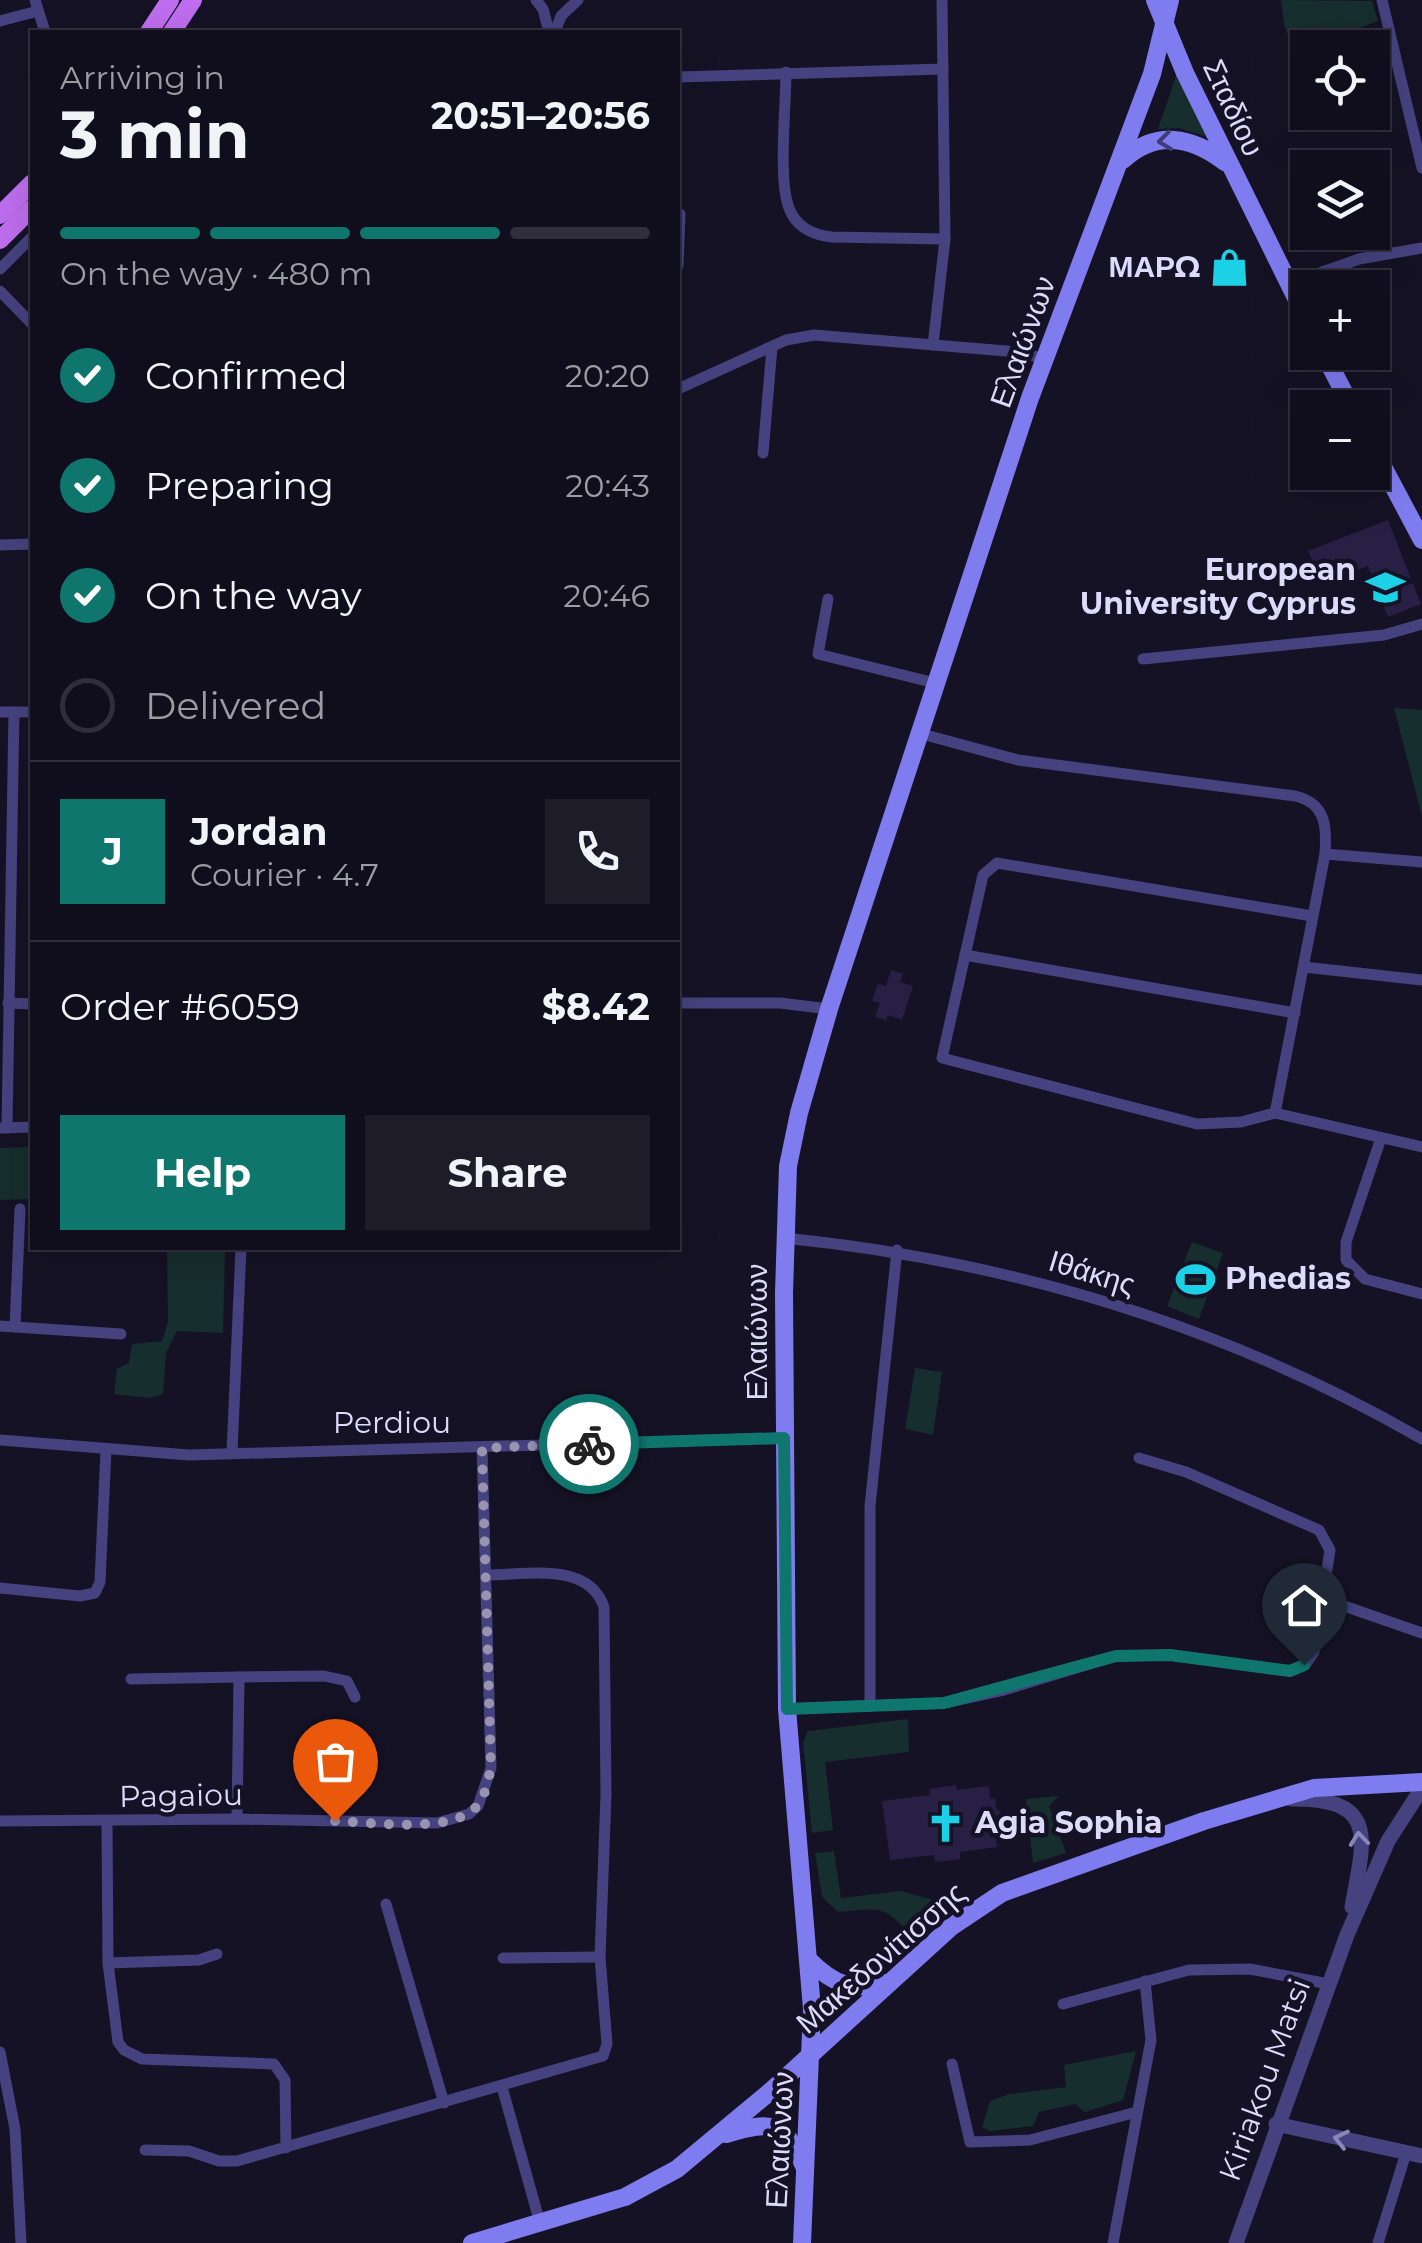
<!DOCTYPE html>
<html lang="en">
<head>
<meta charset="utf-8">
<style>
  :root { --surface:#100e1c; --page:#1e1c29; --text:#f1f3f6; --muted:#9c9ca3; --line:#302e3b; --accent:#0f766e }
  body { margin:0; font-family:Montserrat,sans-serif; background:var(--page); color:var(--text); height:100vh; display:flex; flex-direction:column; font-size:38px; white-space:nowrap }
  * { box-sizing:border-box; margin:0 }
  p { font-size:32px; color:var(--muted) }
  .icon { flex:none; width:55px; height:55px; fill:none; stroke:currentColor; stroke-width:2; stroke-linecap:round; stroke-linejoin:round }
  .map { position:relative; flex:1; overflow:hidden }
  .side { position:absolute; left:30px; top:30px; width:650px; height:1220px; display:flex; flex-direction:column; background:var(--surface); border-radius:0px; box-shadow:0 10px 40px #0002,0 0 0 2px var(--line) }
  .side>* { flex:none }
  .controls { position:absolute; left:1290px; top:30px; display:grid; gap:20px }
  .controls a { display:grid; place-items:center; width:100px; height:100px; border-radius:0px; background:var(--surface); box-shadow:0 10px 40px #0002,0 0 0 2px var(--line); font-size:50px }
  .pin { position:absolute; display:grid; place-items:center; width:85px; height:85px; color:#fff; margin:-102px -42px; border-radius:50% 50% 50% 0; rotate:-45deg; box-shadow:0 0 10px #0007 }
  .pin .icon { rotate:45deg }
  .courier { position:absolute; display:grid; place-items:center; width:100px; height:100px; margin:-50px; border:8px solid #0f766e; border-radius:50%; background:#fff; color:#222; box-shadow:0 2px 12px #0007 }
  .overview em { font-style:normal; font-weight:700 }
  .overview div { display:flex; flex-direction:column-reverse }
  .overview { display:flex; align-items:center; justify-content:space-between; height:170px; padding:0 30px }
  h1 { font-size:65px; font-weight:700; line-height:75px }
  .bar { display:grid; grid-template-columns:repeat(4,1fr); gap:15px 10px; align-content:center; height:120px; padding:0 30px }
  .bar i { height:12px; border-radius:8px; background:var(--line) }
  .bar .selected { background:var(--accent) }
  .bar p { grid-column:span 4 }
  .line { display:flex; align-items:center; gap:25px; padding:0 30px; border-top:2px solid var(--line) }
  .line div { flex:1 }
  .round { display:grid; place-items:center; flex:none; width:105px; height:105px; border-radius:0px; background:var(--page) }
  ol { padding:0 30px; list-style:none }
  li { display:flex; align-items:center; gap:30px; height:110px }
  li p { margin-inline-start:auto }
  li .icon { padding:10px; border-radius:50%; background:var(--accent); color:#fff; stroke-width:4 }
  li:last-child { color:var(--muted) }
  li i { width:55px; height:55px; border:5px solid var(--line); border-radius:50% }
  .action { display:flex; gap:20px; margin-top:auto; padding:20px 30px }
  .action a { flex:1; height:115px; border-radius:0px; background:var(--accent); color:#fff; font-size:40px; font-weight:700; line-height:115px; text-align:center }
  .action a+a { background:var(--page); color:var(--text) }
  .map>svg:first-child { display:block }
  .green { fill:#162e2d }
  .building { fill:#272044 }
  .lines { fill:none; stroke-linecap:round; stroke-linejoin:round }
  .minor { stroke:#45427f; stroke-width:11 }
  .tertiary { stroke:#45427f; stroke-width:15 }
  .secondary { stroke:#7f7cf0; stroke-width:18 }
  .primary { stroke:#be6eee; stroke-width:18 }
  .oneway { stroke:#3f3c76 }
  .oneway2 { stroke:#8a86b7 }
  .done { stroke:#9894b0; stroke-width:10; stroke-dasharray:0 18 }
  .route { stroke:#0f766e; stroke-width:12 }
  .labels { text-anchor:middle; stroke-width:9; stroke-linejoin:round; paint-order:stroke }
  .street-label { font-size:30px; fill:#dedafb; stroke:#151225 }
  .poi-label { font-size:30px; font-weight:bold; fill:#dedafb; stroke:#151225; text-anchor:end }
</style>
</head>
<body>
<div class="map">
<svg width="1422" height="2243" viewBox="0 0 1422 2243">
  <rect width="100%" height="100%" fill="#151225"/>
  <!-- green -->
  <g class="green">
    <polygon points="1281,0 1372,1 1378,21 1308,48 1296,56 1284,25"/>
    <polygon points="1177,73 1208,137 1179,128 1158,129"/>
    <polygon points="1394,708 1422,710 1422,816"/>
    <polygon points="32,1147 32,1199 0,1200 0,1148"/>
    <polygon points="1192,1242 1223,1253 1199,1319 1167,1306"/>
    <polygon points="167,1248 225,1248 223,1333 177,1331 166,1353 163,1394 151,1398 114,1394 117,1369 129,1363 132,1344 162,1341 168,1322"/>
    <polygon points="915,1368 942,1372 933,1435 905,1429"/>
    <polygon points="908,1719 909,1752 825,1762 833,1830 812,1833 803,1743 808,1731"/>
    <polygon points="1059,1796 1049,1806 1066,1853 1033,1863 1026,1799"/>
    <path d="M834,1851L841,1898L901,1891L940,1902L943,1912L910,1934C882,1903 878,1909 838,1912L822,1897L815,1853Z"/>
    <polygon points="1136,2051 1123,2100 1085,2112 1075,2104 1039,2112 1033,2126 990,2131 982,2127 990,2101 1009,2094 1066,2087 1064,2065"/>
  </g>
  <!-- building -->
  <g class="building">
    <polygon points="1388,520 1421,604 1388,617 1368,566 1321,584 1308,551"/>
    <polygon points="891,970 903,974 900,982 913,986 902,1020 888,1015 886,1020 875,1017 880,1003 872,1001 878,984 886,986"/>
    <polygon points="956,1785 957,1790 989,1786 990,1799 995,1798 996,1808 1005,1816 999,1828 1000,1836 996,1838 997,1847 960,1852 960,1859 947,1861 935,1862 934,1855 890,1860 882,1801 930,1795 929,1789"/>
  </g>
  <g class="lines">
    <!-- minor -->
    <g class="minor">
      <polyline points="35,0 45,32"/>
      <polyline points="536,0 543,9 549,32"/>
      <polyline points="1382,0 1422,168"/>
      <polyline points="0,21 38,11"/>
      <polyline points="555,32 561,16 578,0"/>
      <path d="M786,72C786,105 778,180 789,208C796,227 813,235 832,237L945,239"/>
      <polyline points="678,77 943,69"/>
      <polyline points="678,266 680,214"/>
      <polyline points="0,269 32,237"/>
      <polyline points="1288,284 1359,259 1422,248"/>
      <polyline points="0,291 32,324"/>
      <polyline points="933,345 945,239 942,0"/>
      <polyline points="678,389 786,340 814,335 1006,351 1044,358"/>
      <polyline points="763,453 772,347"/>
      <polyline points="0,545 32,544"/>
      <polyline points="828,599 818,654 939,684"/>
      <polyline points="1143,659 1384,635 1422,624"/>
      <polyline points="0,712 32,712"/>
      <path d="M922,734L1018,760L1295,796C1326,803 1327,827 1325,854L1275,1113"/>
      <polyline points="1325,854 1422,862"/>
      <polyline points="1312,916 997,863 983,875 942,1058 1197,1124 1241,1122 1275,1113 1422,1147"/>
      <polyline points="965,955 1295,1013"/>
      <polyline points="1304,967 1422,980"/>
      <polyline points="8,1003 32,1004"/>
      <polyline points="678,1003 780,1003 829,1009"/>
      <polyline points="2,1128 32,1127"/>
      <polyline points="7,1128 14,712"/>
      <polyline points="1381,1138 1346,1242 1346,1260 1365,1279 1422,1294"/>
      <path d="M784,1238C1011,1261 1224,1325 1422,1439"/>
      <polyline points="0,1326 121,1334"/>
      <polyline points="15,1327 20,1209"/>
      <polyline points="0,1440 189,1455 785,1438"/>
      <polyline points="232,1452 241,1248"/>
      <polyline points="0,1588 80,1596 95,1593 100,1582 106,1450"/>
      <polyline points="1324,1599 1422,1633"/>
      <polyline points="239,1677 324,1676 347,1681 355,1697"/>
      <polyline points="131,1679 239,1677 237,1819"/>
      <polyline points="870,1706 870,1506 897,1250"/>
      <polyline points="787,1709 944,1703 1004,1690 1116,1656 1171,1655 1290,1671 1305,1665 1314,1652 1330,1550 1319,1530 1186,1472 1139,1458"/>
      <polyline points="0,1821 237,1819 437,1823 469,1814 478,1806 491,1768 482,1448"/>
      <polyline points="107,1823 108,1963 118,2042 124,2050 142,2059 274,2064 285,2080 286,2148"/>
      <polyline points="386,1904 444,2103"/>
      <polyline points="503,1958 600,1957"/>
      <polyline points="108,1963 199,1960 217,1954"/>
      <polyline points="1063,2004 1189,1970 1250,1969 1329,1984"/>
      <polyline points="0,2052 15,2129 21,2243"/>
      <polyline points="952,2064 970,2142 1030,2140 1137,2112"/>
      <polyline points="502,2087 540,2223"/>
      <path d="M145,2150L189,2151L219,2161H237L603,2056L607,2044L600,1957L606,1795L604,1607C588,1561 527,1575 487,1575"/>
      <polyline points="1113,2243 1151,2040 1145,1981"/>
      <polyline points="1378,2243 1406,2153"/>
    </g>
    <!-- tertiary -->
    <g class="tertiary">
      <path d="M1291,1799C1380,1798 1364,1839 1352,1907"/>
      <polyline points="1276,2124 1422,2156"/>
      <polyline points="1236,2243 1347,1935 1388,1841 1422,1788"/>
    </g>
    <!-- secondary -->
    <g class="secondary">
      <polyline points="1155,0 1185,73 1308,322"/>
      <path d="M1123,160C1156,129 1192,137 1225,162"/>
      <polyline points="1323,352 1352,408"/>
      <polyline points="1372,446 1422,540"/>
      <path d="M810,1961C834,1985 852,1991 885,1983"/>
      <path d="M726,2134C774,2120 783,2121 805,2168"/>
      <polyline points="472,2243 625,2197 677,2169 772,2090 951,1927 1002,1893 1204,1821 1314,1788 1422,1782"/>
      <polyline points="802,2243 812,2009 787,1709 784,1293 788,1166 799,1113 829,1009 1030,398 1152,74 1170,0"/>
    </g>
    <!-- primary -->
    <g class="primary">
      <polyline points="149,32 170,0"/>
      <polyline points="172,32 193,0"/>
      <polyline points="0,215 32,183"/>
      <polyline points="0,240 32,208"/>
    </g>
  </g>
  <!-- one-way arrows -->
  <defs><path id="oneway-chevron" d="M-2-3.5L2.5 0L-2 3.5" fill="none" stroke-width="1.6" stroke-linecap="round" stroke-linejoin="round" transform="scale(2.5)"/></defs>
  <use class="oneway" href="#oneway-chevron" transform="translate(1165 141) rotate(173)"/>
  <g class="oneway2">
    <use href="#oneway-chevron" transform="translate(1359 1839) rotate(-96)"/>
    <use href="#oneway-chevron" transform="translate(1341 2139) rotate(-167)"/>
  </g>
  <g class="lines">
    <!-- done -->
    <path class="done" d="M335,1821C371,1822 454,1835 478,1805C486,1794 488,1780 491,1768L482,1448L589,1444"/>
    <!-- route -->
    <polyline class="route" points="589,1444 784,1438 787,1709 944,1703 1116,1656 1170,1655 1290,1671 1304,1665"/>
  </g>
  <!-- icons -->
  <defs>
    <symbol id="shop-bare" viewBox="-9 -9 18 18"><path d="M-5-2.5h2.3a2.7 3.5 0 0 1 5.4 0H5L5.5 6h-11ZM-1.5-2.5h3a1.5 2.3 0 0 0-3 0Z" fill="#1cd1e5" stroke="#151225" stroke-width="2.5" paint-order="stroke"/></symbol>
    <symbol id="university-bare" viewBox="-9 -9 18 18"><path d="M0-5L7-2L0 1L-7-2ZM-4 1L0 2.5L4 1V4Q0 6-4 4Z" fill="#1cd1e5" stroke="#151225" stroke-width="2.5" paint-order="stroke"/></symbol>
    <symbol id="stadium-bare" viewBox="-9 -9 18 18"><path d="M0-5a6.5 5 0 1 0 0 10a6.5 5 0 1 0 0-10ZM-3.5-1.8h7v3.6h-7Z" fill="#1cd1e5" stroke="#151225" stroke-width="2.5" paint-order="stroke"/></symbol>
    <symbol id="church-bare" viewBox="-9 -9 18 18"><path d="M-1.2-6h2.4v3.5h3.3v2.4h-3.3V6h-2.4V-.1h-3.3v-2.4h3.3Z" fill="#1cd1e5" stroke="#151225" stroke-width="2.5" paint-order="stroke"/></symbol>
  </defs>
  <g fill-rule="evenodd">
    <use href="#shop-bare" x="1202" y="240" width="55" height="55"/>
    <use href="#university-bare" x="1358" y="560" width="55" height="55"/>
    <use href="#stadium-bare" x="1168" y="1252" width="55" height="55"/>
    <use href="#church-bare" x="918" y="1796" width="55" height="55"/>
  </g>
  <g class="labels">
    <!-- street labels -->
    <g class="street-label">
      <text transform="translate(1233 108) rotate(65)" y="10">Σταδίου</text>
      <text transform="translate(1023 342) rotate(-70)" y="10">Ελαιώνων</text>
      <text transform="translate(1092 1273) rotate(17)" y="10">Ιθάκης</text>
      <text transform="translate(757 1332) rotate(-90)" y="10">Ελαιώνων</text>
      <text x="392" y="1433">Perdiou</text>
      <text transform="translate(181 1796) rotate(-1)" y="10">Pagaiou</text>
      <text transform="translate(881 1958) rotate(-41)" y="10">Μακεδονίτισσης</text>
      <text transform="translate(1265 2080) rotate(-70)" y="10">Kiriakou Matsi</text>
      <text transform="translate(780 2140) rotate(-87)" y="10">Ελαιώνων</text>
    </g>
    <!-- poi labels -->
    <g class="poi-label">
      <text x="1200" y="277">ΜΑΡΩ</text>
      <text x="1356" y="580">European<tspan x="1356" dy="34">University Cyprus</tspan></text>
      <text x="1225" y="1289" text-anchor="start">Phedias</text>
      <text x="975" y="1833" text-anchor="start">Agia Sophia</text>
    </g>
  </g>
</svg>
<div class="controls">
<a><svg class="icon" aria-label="locate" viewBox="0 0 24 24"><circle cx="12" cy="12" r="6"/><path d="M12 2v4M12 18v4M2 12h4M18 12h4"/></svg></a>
<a><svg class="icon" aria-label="layers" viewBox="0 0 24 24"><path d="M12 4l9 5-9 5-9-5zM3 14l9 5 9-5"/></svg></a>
<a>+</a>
<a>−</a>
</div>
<div class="pin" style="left:335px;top:1821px;background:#ea580c"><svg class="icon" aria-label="bag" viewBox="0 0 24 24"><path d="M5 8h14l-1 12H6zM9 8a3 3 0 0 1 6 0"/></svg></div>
<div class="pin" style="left:1304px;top:1665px;background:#1f2937"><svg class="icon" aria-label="home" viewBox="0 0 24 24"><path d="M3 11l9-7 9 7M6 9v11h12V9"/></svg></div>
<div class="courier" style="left:589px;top:1444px"><svg class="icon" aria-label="bike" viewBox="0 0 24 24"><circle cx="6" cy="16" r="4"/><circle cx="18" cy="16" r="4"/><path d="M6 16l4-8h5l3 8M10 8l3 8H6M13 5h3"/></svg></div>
<section class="side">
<div class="overview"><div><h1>3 min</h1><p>Arriving in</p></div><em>20:51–20:56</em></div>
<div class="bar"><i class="selected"></i><i class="selected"></i><i class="selected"></i><i></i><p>On the way · 480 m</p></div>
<ol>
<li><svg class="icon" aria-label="check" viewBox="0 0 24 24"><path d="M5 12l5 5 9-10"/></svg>Confirmed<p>20:20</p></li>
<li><svg class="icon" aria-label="check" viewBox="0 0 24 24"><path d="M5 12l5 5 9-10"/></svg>Preparing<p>20:43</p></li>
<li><svg class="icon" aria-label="check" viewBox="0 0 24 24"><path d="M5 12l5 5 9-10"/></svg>On the way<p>20:46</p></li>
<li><i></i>Delivered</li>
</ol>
<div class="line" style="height:180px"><b class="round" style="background:var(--accent);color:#fff">J</b><div><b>Jordan</b><p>Courier · 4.7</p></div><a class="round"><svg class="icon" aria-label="phone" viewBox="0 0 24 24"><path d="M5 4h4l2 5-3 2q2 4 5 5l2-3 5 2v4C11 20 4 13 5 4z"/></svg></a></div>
<div class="line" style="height:130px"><div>Order #6059</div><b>$8.42</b></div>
<div class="action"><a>Help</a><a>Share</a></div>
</section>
</div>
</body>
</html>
